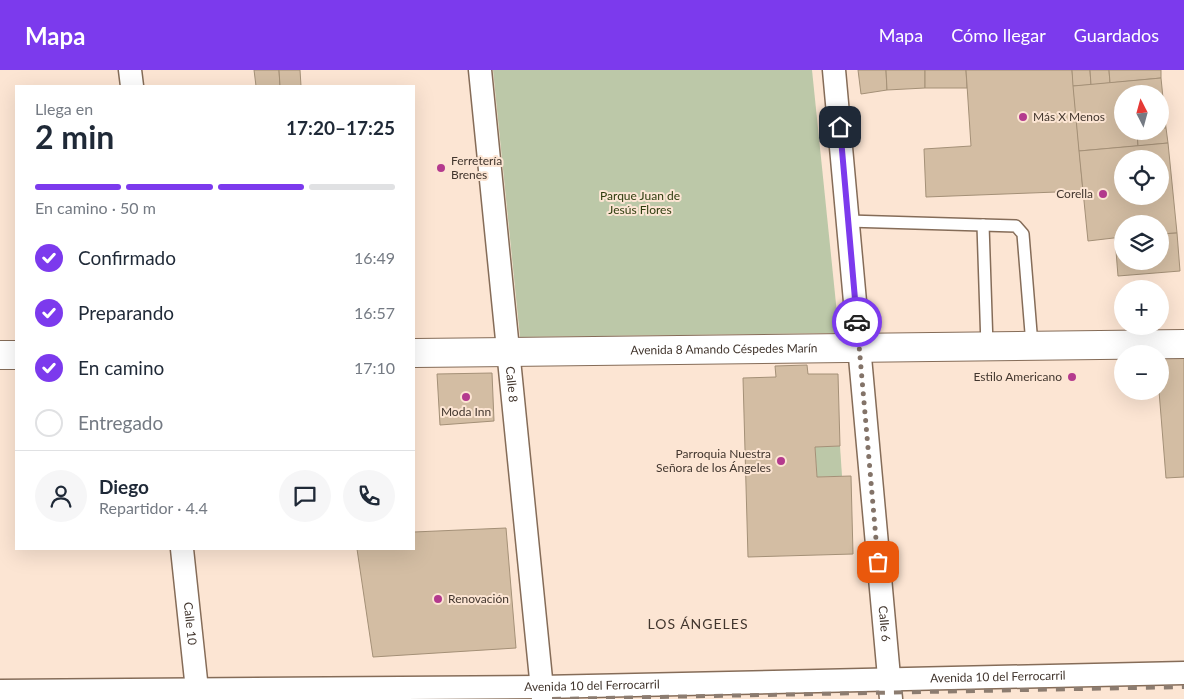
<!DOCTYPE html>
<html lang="es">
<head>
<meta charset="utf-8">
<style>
  :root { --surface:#fff; --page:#f6f6f7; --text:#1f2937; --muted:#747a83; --line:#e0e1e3; --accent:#7c3aed }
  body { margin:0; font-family:Lato,sans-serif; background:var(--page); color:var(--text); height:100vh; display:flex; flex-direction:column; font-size:19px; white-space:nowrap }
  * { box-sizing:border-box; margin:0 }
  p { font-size:16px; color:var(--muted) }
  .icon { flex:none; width:28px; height:28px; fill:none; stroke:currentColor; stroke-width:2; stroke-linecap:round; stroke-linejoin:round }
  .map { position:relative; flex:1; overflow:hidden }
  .sheet { position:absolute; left:15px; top:15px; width:400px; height:465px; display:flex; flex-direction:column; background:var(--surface); border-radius:0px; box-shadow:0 5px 20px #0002 }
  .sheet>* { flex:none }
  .needle { width:32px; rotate:354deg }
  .tools { position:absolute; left:1114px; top:15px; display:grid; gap:10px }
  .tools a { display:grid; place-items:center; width:55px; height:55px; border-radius:50%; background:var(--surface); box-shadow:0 5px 20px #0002; font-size:25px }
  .pin { position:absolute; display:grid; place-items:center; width:42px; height:42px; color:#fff; margin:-21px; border-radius:10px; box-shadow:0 2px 8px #0006 }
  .courier { position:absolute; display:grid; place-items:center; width:50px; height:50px; margin:-25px; border:4px solid #7c3aed; border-radius:50%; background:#fff; color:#222; box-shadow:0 1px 6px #0007 }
  .overview em { font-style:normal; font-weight:700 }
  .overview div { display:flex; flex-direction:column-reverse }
  .overview { display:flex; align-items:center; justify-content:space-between; height:85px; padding:0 20px }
  h1 { font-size:32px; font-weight:700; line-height:38px }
  .bar { display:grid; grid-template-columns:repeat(4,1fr); gap:8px 5px; align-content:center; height:60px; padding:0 20px }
  .bar i { height:6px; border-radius:4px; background:var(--line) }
  .bar .current { background:var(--accent) }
  .bar p { grid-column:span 4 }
  .line { display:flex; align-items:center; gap:12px; padding:0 20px; border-top:1px solid var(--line) }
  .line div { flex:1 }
  .round { display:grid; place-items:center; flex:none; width:52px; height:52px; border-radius:26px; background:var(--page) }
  ol { padding:0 20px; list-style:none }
  li { display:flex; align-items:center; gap:15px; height:55px }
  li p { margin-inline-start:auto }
  li .icon { padding:5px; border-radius:50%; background:var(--accent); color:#fff; stroke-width:4 }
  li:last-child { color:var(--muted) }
  li i { width:28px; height:28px; border:2px solid var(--line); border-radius:50% }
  header { display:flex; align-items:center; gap:30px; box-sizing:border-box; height:70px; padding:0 25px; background:var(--accent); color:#fff }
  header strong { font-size:24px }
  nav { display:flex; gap:28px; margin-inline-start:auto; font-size:18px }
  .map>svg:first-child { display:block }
  .green { fill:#bcc8a8 }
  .building { fill:#d3bda3; stroke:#a49077; fill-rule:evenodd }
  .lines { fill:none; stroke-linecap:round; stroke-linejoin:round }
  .lane-casing { stroke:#856c58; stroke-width:14 }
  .street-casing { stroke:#856c58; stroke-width:25 }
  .secondary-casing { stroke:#856c58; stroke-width:30 }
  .lane { stroke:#fff; stroke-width:11 }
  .street { stroke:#fff; stroke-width:22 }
  .secondary { stroke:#fff; stroke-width:28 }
  .rail { stroke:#8c7c70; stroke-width:4; stroke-dasharray:9 9; stroke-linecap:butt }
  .done { stroke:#837368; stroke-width:5; stroke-dasharray:0 9 }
  .route { stroke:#7c3aed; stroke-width:6 }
  .poi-dot { fill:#b43a8e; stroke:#fce5d3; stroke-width:2 }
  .labels { text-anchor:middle; stroke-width:4; stroke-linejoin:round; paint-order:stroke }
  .poi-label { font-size:12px; fill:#42362e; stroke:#fce5d3; text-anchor:start }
  .park-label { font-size:12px; fill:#2f3d0f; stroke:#fce5d3 }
  .street-label { font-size:12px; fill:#42362e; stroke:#fce5d3 }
  .neighbourhood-label { font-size:14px; letter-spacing:1px; fill:#42362e; stroke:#fce5d3 }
</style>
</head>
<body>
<header>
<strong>Mapa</strong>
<nav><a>Mapa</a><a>Cómo llegar</a><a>Guardados</a></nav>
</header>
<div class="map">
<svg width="1184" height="629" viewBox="0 0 1184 629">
  <rect width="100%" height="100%" fill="#fce5d3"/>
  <!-- green -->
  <g class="green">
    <polygon points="493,0 812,0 839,263 520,267"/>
    <polygon points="840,376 842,406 817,407 815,377"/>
  </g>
  <!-- building -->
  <g class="building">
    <polygon points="254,0 279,0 280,16 256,16"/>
    <polygon points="279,0 300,0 301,16 280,16"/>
    <polygon points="858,0 886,0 887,20 861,24"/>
    <polygon points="886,0 925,0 925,18 887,20"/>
    <polygon points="925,0 966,0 967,18 925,18"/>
    <polygon points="966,0 1072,0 1083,121 926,127 924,79 971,76"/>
    <polygon points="1072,0 1090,0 1091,15 1073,16"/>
    <polygon points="1090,0 1109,0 1110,13 1091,15"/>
    <polygon points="1109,0 1161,0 1161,8 1110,13"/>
    <polygon points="1161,8 1166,58 1160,58 1160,24 1122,24 1122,61 1137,61 1138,76 1079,81 1073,16"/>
    <polygon points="1160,58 1166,58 1168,73 1138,76 1137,61 1160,61"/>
    <path d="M1168,73L1177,163L1160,164V154H1122V167L1088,171L1079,81ZM1122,89H1160V126H1122Z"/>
    <polygon points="1177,163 1180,201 1118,206 1115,168 1122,167 1122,191 1160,191 1160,164"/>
    <polygon points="1184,284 1184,407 1166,408 1159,321 1160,286"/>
    <polygon points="807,295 808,304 838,304 840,376 815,377 817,407 851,406 853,484 748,487 743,308 776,307 775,296"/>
    <polygon points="492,303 494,351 440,355 437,304"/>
    <polygon points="506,458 516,578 373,587 357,479 414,479 414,462"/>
  </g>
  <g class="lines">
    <defs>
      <g id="lane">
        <polyline points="848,151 1016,156 1023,164 1032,275"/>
        <polyline points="983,155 987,276"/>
      </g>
      <g id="street">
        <polyline points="130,0 132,16"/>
        <path id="s1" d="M480,0L543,629"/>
        <path id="s2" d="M834,0L891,629"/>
        <path id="s3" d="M182,479L198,629"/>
        <path id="s4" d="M0,621L541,617L1184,603"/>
      </g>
      <g id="secondary">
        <path id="s5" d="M414,283L1184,274"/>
        <polyline points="0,285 16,285"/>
      </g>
    </defs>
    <!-- lane casing -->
    <use href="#lane" class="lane-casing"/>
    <!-- street casing -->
    <use href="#street" class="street-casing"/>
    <!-- secondary casing -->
    <use href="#secondary" class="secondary-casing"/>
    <!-- lane -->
    <use href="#lane" class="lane"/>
    <!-- street -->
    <use href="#street" class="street"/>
    <!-- secondary -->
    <use href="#secondary" class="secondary"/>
    <!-- rail -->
    <polyline class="rail" points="552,629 1184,617"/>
  </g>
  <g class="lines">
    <!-- done -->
    <polyline class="done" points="857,252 878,492"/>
    <!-- route -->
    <polyline class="route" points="840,57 857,252"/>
  </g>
  <!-- markers -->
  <g class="poi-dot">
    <circle cx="1023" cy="47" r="5"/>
    <circle cx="441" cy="98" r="5"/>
    <circle cx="1103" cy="124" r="5"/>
    <circle cx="1072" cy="307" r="5"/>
    <circle cx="466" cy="327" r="5"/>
    <circle cx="781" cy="391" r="5"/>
    <circle cx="438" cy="529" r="5"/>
  </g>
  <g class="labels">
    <!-- poi labels -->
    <g class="poi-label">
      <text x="1033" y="51">Más X Menos</text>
      <text x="451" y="95">Ferretería<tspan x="451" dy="14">Brenes</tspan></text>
      <text x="1093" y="128" text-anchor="end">Corella</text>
      <text x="1062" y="311" text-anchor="end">Estilo Americano</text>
      <text x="466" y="346" text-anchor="middle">Moda Inn</text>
      <text x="771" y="388" text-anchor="end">Parroquia Nuestra<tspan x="771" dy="14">Señora de los Ángeles</tspan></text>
      <text x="448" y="533">Renovación</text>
    </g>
    <!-- park labels -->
    <g class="park-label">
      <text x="640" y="130">Parque Juan de<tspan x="640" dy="14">Jesús Flores</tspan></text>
    </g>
    <!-- street labels -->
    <g class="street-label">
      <text dy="4" stroke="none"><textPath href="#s5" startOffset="310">Avenida 8 Amando Céspedes Marín</textPath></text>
      <text dy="4" stroke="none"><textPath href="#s1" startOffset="316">Calle 8</textPath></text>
      <text dy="4" stroke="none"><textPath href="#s3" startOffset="75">Calle 10</textPath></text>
      <text dy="4" stroke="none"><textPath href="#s2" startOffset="556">Calle 6</textPath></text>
      <text dy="4" stroke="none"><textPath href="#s4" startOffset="998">Avenida 10 del Ferrocarril</textPath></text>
      <text dy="4" stroke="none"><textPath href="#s4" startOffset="592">Avenida 10 del Ferrocarril</textPath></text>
    </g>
    <!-- neighbourhood labels -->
    <g class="neighbourhood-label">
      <text x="698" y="559">LOS ÁNGELES</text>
    </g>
  </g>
</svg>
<div class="tools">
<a><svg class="needle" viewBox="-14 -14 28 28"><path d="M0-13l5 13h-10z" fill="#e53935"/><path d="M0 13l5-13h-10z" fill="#747a83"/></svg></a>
<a><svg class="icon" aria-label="locate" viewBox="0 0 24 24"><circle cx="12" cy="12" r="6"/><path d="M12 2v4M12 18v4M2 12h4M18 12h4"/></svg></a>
<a><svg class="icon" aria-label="layers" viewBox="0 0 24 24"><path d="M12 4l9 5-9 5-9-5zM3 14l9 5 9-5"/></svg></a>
<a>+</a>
<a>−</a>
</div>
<div class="pin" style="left:878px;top:492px;background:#ea580c"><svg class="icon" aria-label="bag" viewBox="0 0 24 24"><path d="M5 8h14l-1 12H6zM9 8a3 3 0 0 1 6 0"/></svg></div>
<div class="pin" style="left:840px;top:57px;background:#1f2937"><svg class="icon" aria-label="home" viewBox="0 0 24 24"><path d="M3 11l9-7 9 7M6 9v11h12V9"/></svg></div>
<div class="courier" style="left:857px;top:252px"><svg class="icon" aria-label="car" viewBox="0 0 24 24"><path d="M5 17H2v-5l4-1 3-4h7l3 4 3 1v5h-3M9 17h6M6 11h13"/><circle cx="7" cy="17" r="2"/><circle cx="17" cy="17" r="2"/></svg></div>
<section class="sheet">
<div class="overview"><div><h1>2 min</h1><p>Llega en</p></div><em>17:20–17:25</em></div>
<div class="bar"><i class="current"></i><i class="current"></i><i class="current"></i><i></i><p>En camino · 50 m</p></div>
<ol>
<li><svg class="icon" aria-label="check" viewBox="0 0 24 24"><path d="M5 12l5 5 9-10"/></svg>Confirmado<p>16:49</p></li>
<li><svg class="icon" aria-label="check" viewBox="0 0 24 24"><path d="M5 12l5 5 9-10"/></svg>Preparando<p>16:57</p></li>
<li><svg class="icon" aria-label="check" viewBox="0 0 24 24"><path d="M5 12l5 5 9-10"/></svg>En camino<p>17:10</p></li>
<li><i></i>Entregado</li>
</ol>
<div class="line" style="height:90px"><a class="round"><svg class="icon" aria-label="person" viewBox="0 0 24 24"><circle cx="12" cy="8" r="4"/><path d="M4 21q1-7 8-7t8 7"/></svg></a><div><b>Diego</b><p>Repartidor · 4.4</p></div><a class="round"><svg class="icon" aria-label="chat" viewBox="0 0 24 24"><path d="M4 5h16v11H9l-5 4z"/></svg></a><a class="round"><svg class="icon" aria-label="phone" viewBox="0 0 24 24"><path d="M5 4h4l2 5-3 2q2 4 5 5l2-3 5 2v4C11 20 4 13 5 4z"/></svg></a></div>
</section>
</div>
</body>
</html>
